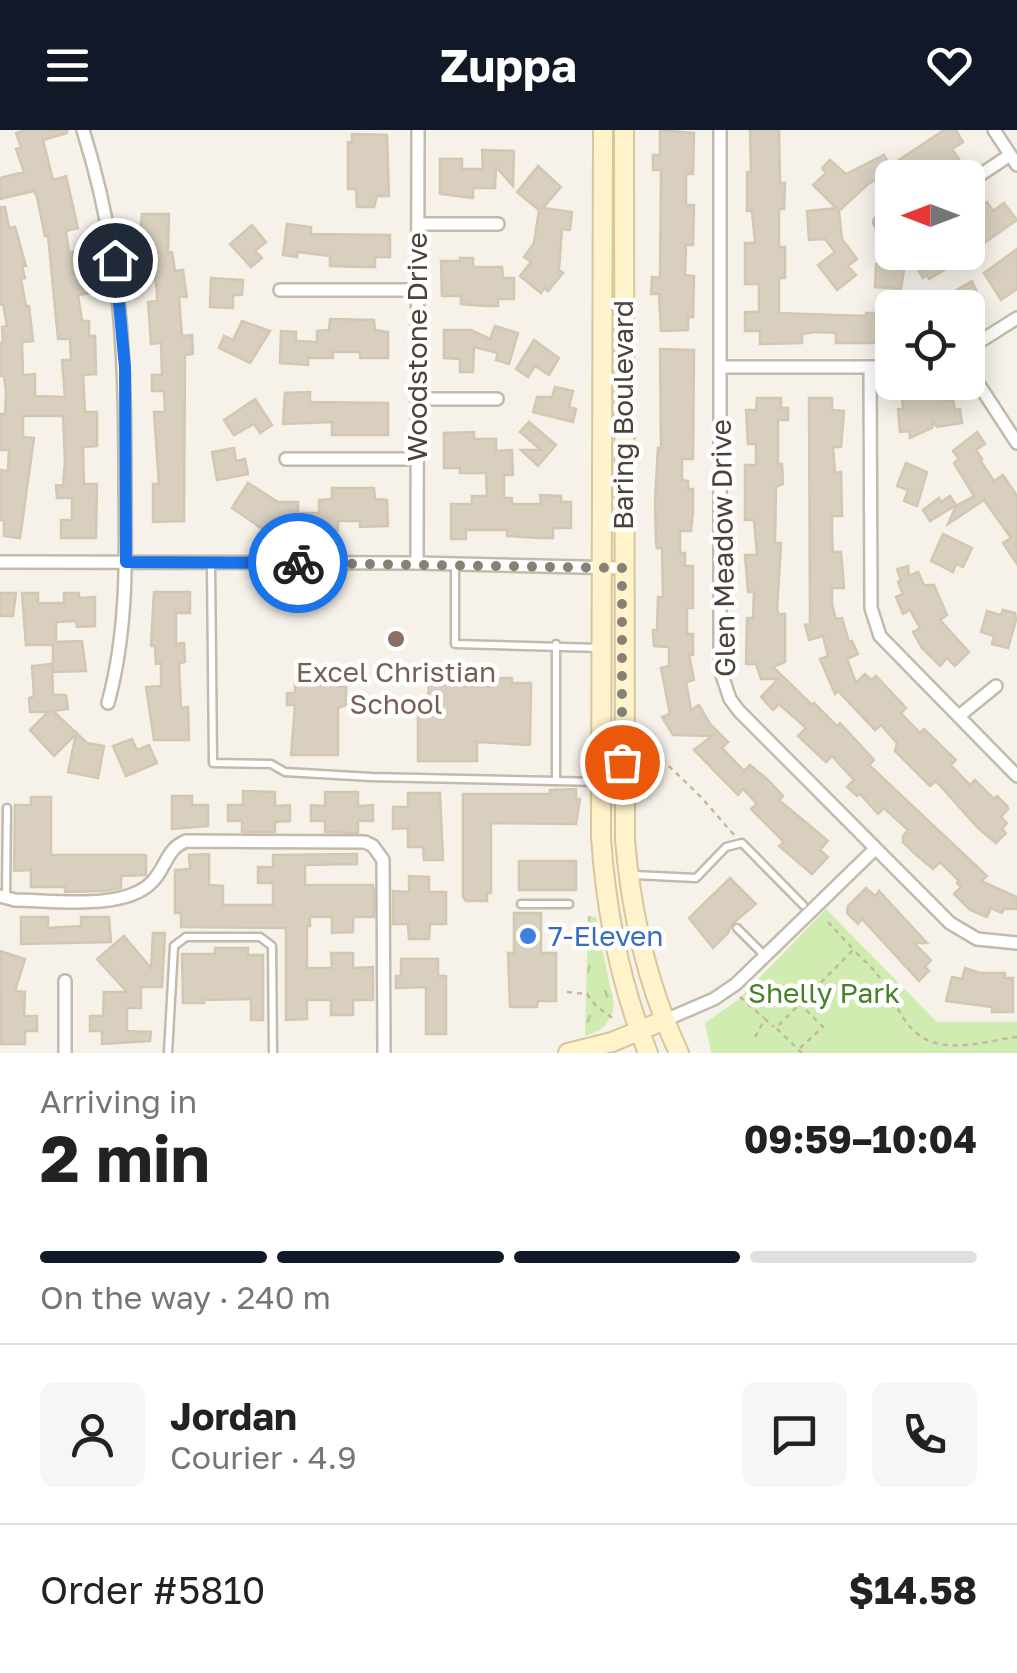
<!DOCTYPE html>
<html lang="en">
<head>
<meta charset="utf-8">
<style>
  :root { --surface:#fff; --page:#f6f6f6; --text:#222; --muted:#767676; --line:#e0e0e0; --accent:#111827 }
  body { margin:0; font-family:"Golos Text",sans-serif; background:var(--page); color:var(--text); height:100vh; display:flex; flex-direction:column; font-size:38px; white-space:nowrap }
  * { box-sizing:border-box; margin:0 }
  p { font-size:32px; color:var(--muted) }
  .icon { flex:none; width:55px; height:55px; fill:none; stroke:currentColor; stroke-width:2; stroke-linecap:round; stroke-linejoin:round }
  .map { position:relative; height:923px; overflow:hidden }
  .details { display:flex; flex-direction:column; background:var(--surface); flex:1 }
  .details>* { flex:none }
  .needle { width:65px; rotate:270deg }
  .buttons { position:absolute; left:875px; top:30px; display:grid; gap:20px }
  .buttons a { display:grid; place-items:center; width:110px; height:110px; border-radius:15px; background:var(--surface); box-shadow:0 5px 25px #0003; font-size:50px }
  .pin { position:absolute; display:grid; place-items:center; width:85px; height:85px; color:#fff; margin:-42px; border:5px solid #fff; border-radius:50%; box-shadow:0 2px 10px #0007 }
  .courier { position:absolute; display:grid; place-items:center; width:100px; height:100px; margin:-50px; border:8px solid #1a73e8; border-radius:50%; background:#fff; color:#222; box-shadow:0 2px 12px #0007 }
  .headline em { font-style:normal; font-weight:700 }
  .headline div { display:flex; flex-direction:column-reverse }
  .headline { display:flex; align-items:center; justify-content:space-between; height:170px; padding:0 40px }
  h1 { font-size:65px; font-weight:700; line-height:75px }
  .bar { display:grid; grid-template-columns:repeat(4,1fr); gap:15px 10px; align-content:center; height:120px; padding:0 40px }
  .bar i { height:12px; border-radius:8px; background:var(--line) }
  .bar .selected { background:var(--accent) }
  .bar p { grid-column:span 4 }
  .line { display:flex; align-items:center; gap:25px; padding:0 40px; border-top:2px solid var(--line) }
  .line div { flex:1 }
  .round { display:grid; place-items:center; flex:none; width:105px; height:105px; border-radius:15px; background:var(--page) }
  header { display:flex; justify-content:space-between; align-items:center; height:130px; padding:0 40px; background:var(--accent); color:#fff; font-size:45px; font-weight:700 }
  .map>svg:first-child { display:block }
  .grass { fill:url(#grass-tufts) }
  .green { fill:#d1ecb1 }
  .building { fill:#d8cfbf; stroke:#d4c7b1; stroke-width:2.5 }
  .lines { fill:none; stroke-linecap:round; stroke-linejoin:round }
  .lane-casing { stroke:#c2bbac; stroke-width:11 }
  .street-casing { stroke:#c2bbac; stroke-width:16 }
  .secondary-casing { stroke:#d8c798; stroke-width:22 }
  .path { stroke:#c5b79c; stroke-width:2.5; stroke-dasharray:5 5; stroke-linecap:butt }
  .lane { stroke:#fff; stroke-width:6 }
  .street { stroke:#fff; stroke-width:11 }
  .secondary { stroke:#fff3cb; stroke-width:18 }
  .done { stroke:#878076; stroke-width:10; stroke-dasharray:0 18 }
  .route { stroke:#1a73e8; stroke-width:12 }
  .education-dot { fill:#8d6e63; stroke:#fff; stroke-width:4 }
  .shop-dot { fill:#3f7fe0; stroke:#fff; stroke-width:4 }
  .labels { text-anchor:middle; stroke-width:9; stroke-linejoin:round; paint-order:stroke }
  .street-label { font-size:28px; fill:#4b4337; stroke:#fff }
  .education-label { font-size:28px; fill:#785e54; stroke:#fff }
  .shop-label { font-size:28px; fill:#366cbe; stroke:#fff; text-anchor:start }
  .park-label { font-size:28px; fill:#488126; stroke:#fff }
</style>
</head>
<body>
<header><svg class="icon" aria-label="menu" viewBox="0 0 24 24"><path d="M4 6h16M4 12h16M4 18h16"/></svg>Zuppa<svg class="icon" aria-label="heart" viewBox="0 0 24 24"><path d="M12 20l-8-8c-3-5 5-10 8-4 3-6 11-1 8 4z"/></svg></header>
<div class="map">
<svg width="1017" height="923" viewBox="0 0 1017 923">
  <defs>
    <pattern id="grass-tufts" width="24" height="20" patternUnits="userSpaceOnUse" patternTransform="scale(2.5)"><rect width="24" height="20" fill="#d1ecb1"/><path d="M3 7l-1-3M5 7V3M7 7l1-3M15 17l-1-3M17 17v-4M19 17l1-3" fill="none" stroke="#b5cc99"/></pattern>
  </defs>
  <rect width="100%" height="100%" fill="#f6f2ea"/>
  <!-- grass -->
  <path class="grass" d="M588,786L596,787L614,876C610,894 603,900 585,906Z"/>
  <!-- green -->
  <polygon class="green" points="826,779 937,892 1017,892 1017,923 711,923 705,893 739,869"/>
  <!-- building -->
  <g class="building">
    <polygon points="26,0 67,0 67,3 43,10 53,50 66,46 78,98 66,101 69,123 73,122 74,126 84,125 90,163 78,165 82,191 89,191 89,206 95,206 96,244 83,245 85,282 97,282 97,316 83,317 84,354 97,354 96,408 61,408 61,390 72,390 72,368 57,368 56,355 63,356 65,332 63,286 23,286 23,307 34,308 20,408 4,406 4,390 0,390 0,340 8,341 9,320 0,320 0,284 5,284 6,262 4,246 0,246 0,213 3,213 2,197 7,196 3,174 0,175 0,77 5,77 9,98 15,97 26,136 22,136 25,148 21,149 26,176 29,176 33,211 22,212 23,245 35,244 35,266 65,267 62,230 71,230 70,209 58,209 48,105 45,106 37,67 34,61 0,69 0,48 24,42 16,19 21,17 16,3"/>
    <polygon points="660,0 694,3 693,44 686,44 686,75 694,75 693,115 686,115 685,145 694,146 693,187 688,187 688,200 661,201 659,164 651,164 652,147 660,148 661,40 653,40 653,25 660,25"/>
    <polygon points="750,0 779,0 780,53 785,53 784,79 779,79 779,117 785,117 785,148 779,148 779,183 866,186 866,183 892,183 892,204 882,204 882,213 836,213 836,203 816,202 802,204 802,213 760,214 760,201 745,201 745,182 759,182 759,154 745,154 745,113 755,113 752,81 747,81 747,42 751,42"/>
    <polygon points="944,0 956,0 963,12 952,19 959,29 932,48 892,48 892,52 884,56 879,48 868,54 839,81 842,109 857,129 848,136 856,145 837,160 818,135 835,122 825,109 809,110 807,81 836,78 813,55 826,43 822,38 830,30 846,44 884,25 890,36"/>
    <polygon points="352,4 387,5 389,66 377,66 374,77 357,77 356,59 348,59 348,12 352,13"/>
    <polygon points="482,20 514,21 513,56 496,37 495,58 473,58 473,68 440,64 440,29 462,29 462,39 483,39"/>
    <polygon points="538,36 561,57 543,78 572,82 570,100 562,99 559,140 563,143 548,161 544,158 541,163 520,146 531,132 524,127 534,113 539,80 517,62"/>
    <polygon points="987,72 993,81 1004,73 1017,90 951,136 929,149 927,145 923,148 908,122 968,122 968,86"/>
    <polygon points="142,84 169,84 168,123 172,122 175,141 183,140 185,155 187,167 179,167 182,206 192,205 193,224 185,225 184,391 153,392 153,354 159,354 154,282 165,282 164,261 152,261 152,245 162,245 161,213 151,214 148,172 157,171 157,162 154,140 144,141 139,113"/>
    <polygon points="287,94 311,97 311,104 390,105 390,127 375,127 375,137 359,137 330,136 330,126 298,122 297,127 283,125"/>
    <polygon points="252,95 266,112 255,121 262,128 251,137 230,114"/>
    <polygon points="1017,119 1017,159 1001,170 984,143"/>
    <polygon points="906,126 901,159 875,157 876,134 889,135 889,130 897,131"/>
    <polygon points="460,128 473,128 473,137 502,137 503,148 514,148 514,169 498,169 498,176 485,176 461,174 461,166 442,166 441,131 460,131"/>
    <polygon points="211,148 243,150 242,165 233,165 233,178 210,177"/>
    <polygon points="972,151 984,179 971,188 968,178 947,178 942,169"/>
    <polygon points="330,189 374,190 375,200 388,202 388,228 360,228 360,222 333,222 333,228 308,228 308,235 280,233 281,201 296,202 296,211 317,212 317,201 329,200"/>
    <polygon points="242,191 270,201 250,233 219,218 224,206 233,210"/>
    <polygon points="495,196 518,203 509,234 496,230 498,223 474,217 473,242 460,242 460,229 444,228 444,200 471,200 490,209"/>
    <polygon points="534,210 559,228 549,245 535,236 528,247 516,239"/>
    <polygon points="660,219 694,220 693,329 682,329 682,350 688,351 688,359 693,359 693,381 691,401 680,401 680,423 685,423 685,436 693,436 693,478 687,478 687,504 693,504 693,525 689,525 694,550 686,552 691,580 699,575 710,594 728,612 722,618 744,641 750,635 768,650 783,666 779,670 828,711 820,720 828,727 812,744 779,716 784,712 751,679 757,674 743,659 738,665 694,620 712,606 673,605 662,587 670,584 661,538 669,536 669,517 654,516 653,500 657,500 658,467 663,467 662,418 657,418 656,413 655,371 658,318 661,318"/>
    <polygon points="555,257 573,261 569,277 576,279 573,292 533,282 537,267 552,267"/>
    <polygon points="939,260 941,272 953,270 955,280 960,279 962,293 937,297 933,292 932,298 910,308 909,301 900,302 898,279 903,279 902,268"/>
    <polygon points="310,262 310,272 388,273 388,305 332,305 332,292 283,294 285,263"/>
    <polygon points="757,268 781,268 781,278 788,278 788,290 778,290 778,334 782,334 783,354 776,357 775,413 781,413 777,480 779,484 785,484 785,532 773,537 812,575 814,573 837,596 840,593 874,630 869,635 987,746 981,751 1017,767 1017,779 1004,779 1002,783 991,778 987,787 970,780 954,764 961,757 957,753 959,751 940,732 933,739 913,722 903,712 903,706 908,700 884,678 878,684 860,664 857,666 847,657 854,650 832,626 826,632 798,606 806,598 779,574 773,580 761,567 778,549 761,549 756,534 746,534 747,488 753,488 754,462 748,462 745,425 757,425 754,390 745,390 745,335 756,335 756,314 748,314 746,280 756,280"/>
    <polygon points="809,268 832,268 832,280 844,281 841,317 833,317 835,343 841,342 842,386 832,386 832,408 833,422 841,422 844,458 832,458 832,475 836,489 842,488 849,512 852,511 858,524 847,529 856,553 865,544 871,550 876,546 906,578 901,583 920,603 924,599 956,630 951,635 965,650 970,655 975,650 994,669 997,666 1007,676 1008,679 1001,687 1007,693 1002,699 1006,703 996,713 978,698 936,651 930,656 895,621 897,613 881,595 875,600 838,561 835,564 820,529 828,526 823,506 809,510 805,495 810,494"/>
    <polygon points="255,269 272,295 260,303 254,294 234,305 224,290"/>
    <polygon points="529,292 556,315 538,336 521,320 541,320 520,302"/>
    <polygon points="474,302 474,309 496,309 496,321 512,320 513,345 504,345 504,368 512,368 512,374 541,374 540,365 561,366 561,372 571,372 571,398 553,398 553,408 539,408 507,406 507,400 466,400 466,409 451,409 451,374 472,374 472,366 487,366 486,343 460,343 460,338 444,338 444,303"/>
    <polygon points="977,302 985,314 976,320 982,329 980,330 994,351 1003,345 1017,366 1017,434 1003,413 1011,408 984,370 948,394 956,376 974,366 954,333 959,329 953,321"/>
    <polygon points="234,318 236,331 245,329 248,344 217,350 212,322"/>
    <polygon points="906,333 927,342 917,376 904,371 908,360 897,356"/>
    <polygon points="248,353 278,372 298,372 298,383 319,383 319,370 332,369 332,358 374,358 375,369 387,370 388,396 360,397 360,391 338,391 338,400 310,400 310,410 298,410 298,403 261,398 232,378"/>
    <polygon points="950,366 956,375 930,391 923,380 939,368 941,372"/>
    <polygon points="943,404 972,418 963,437 956,434 953,442 931,431"/>
    <polygon points="908,436 909,446 918,442 924,455 934,455 947,485 940,490 969,522 955,536 947,528 940,536 922,518 913,502 920,498 910,480 903,484 896,467 903,464 898,452 901,450 897,439"/>
    <polygon points="154,462 190,462 190,483 176,483 176,514 184,513 185,532 179,533 181,578 188,577 189,610 154,610 146,557 161,556 161,533 156,534 155,516 151,516"/>
    <polygon points="0,463 16,463 13,486 0,486"/>
    <polygon points="22,463 38,463 38,473 64,473 64,463 79,463 79,468 95,467 95,496 77,497 76,491 56,492 56,512 82,511 86,541 53,542 53,515 26,515"/>
    <polygon points="1003,480 1015,483 1016,490 1008,518 992,514 994,506 981,502 987,481 1001,485"/>
    <polygon points="52,534 53,565 66,565 68,579 53,581 87,613 104,616 98,648 68,642 76,604 54,626 30,600 48,582 30,582 29,568 34,566 32,536"/>
    <polygon points="429,548 465,548 465,557 492,557 501,548 512,548 512,553 531,553 530,615 477,612 477,631 418,631 418,580 428,580"/>
    <polygon points="295,552 337,552 337,557 346,557 346,575 338,578 338,625 291,625 295,575 287,575 287,563 295,563"/>
    <polygon points="132,609 137,620 149,615 157,633 126,646 113,616"/>
    <polygon points="576,659 576,669 580,669 576,694 491,693 491,763 487,763 487,771 466,771 463,767 463,664 550,664 550,660"/>
    <polygon points="243,661 275,662 275,676 290,675 290,691 275,692 275,702 242,702 242,691 228,691 228,675 243,675"/>
    <polygon points="325,662 358,662 358,676 373,675 373,691 358,691 358,703 325,702 325,691 311,691 311,675 325,676"/>
    <polygon points="408,663 440,663 443,730 424,730 423,717 408,717 408,698 393,699 393,677 408,677"/>
    <polygon points="172,666 192,666 192,675 208,675 208,696 172,699"/>
    <polygon points="31,667 51,667 51,725 146,725 146,745 121,746 121,758 105,761 65,762 65,757 31,757 31,740 14,741 15,675 31,675"/>
    <polygon points="209,724 209,755 223,756 223,775 273,775 273,753 258,753 258,737 273,737 273,725 357,724 357,734 305,735 305,755 373,755 374,761 374,787 353,787 353,802 332,803 332,787 310,787 310,796 307,796 307,838 332,838 331,823 353,823 353,838 373,837 373,870 353,870 353,885 331,885 331,870 307,870 307,889 286,890 286,798 181,797 181,783 175,783 175,740 190,739 189,725"/>
    <rect x="519" y="731" width="57" height="29"/>
    <polygon points="409,746 429,747 429,762 446,762 446,794 430,794 429,809 409,809 408,794 393,794 393,761 409,762"/>
    <polygon points="730,748 756,774 732,794 728,803 713,818 689,788"/>
    <polygon points="866,758 875,766 879,761 927,813 914,813 931,830 925,837 929,841 919,851 862,789 858,794 847,783 848,776"/>
    <polygon points="514,783 541,783 541,823 556,823 556,871 538,871 537,877 510,877 508,823 514,823"/>
    <polygon points="21,787 48,787 48,798 81,796 81,787 109,787 111,812 21,814"/>
    <polygon points="153,803 165,803 162,857 141,857 141,878 127,878 127,901 151,902 150,911 102,914 102,901 90,901 90,886 103,886 104,862 127,862 97,829 124,806 151,838"/>
    <polygon points="215,818 248,818 248,825 263,825 263,890 251,890 251,869 204,870 204,873 183,873 182,824 215,824"/>
    <polygon points="0,821 25,829 15,861 25,862 24,886 37,886 37,901 25,901 25,914 1,914"/>
    <polygon points="401,829 438,829 438,846 446,846 446,904 426,904 426,857 396,858 396,846 401,846"/>
    <polygon points="965,838 980,843 1005,843 1005,848 1013,848 1013,882 992,882 992,877 946,871 952,847 962,849"/>
  </g>
  <g class="lines">
    <defs>
      <g id="lane">
        <polyline points="211,434 213,633 271,634 285,642 371,647 556,651"/>
        <polyline points="455,434 455,514 600,518"/>
        <polyline points="556,514 556,651 599,652"/>
        <polyline points="634,745 696,748 726,717 742,713 803,775"/>
        <polyline points="6,766 7,678"/>
        <polyline points="521,774 569,774"/>
        <polyline points="737,798 765,826"/>
        <polyline points="168,923 174,816 186,807 260,807 272,816 273,923"/>
      </g>
      <g id="street">
        <path d="M83,0C123,127 125,230 125,361C126,434 127,503 108,573"/>
        <polyline points="720,0 720,539 730,569 739,581 950,793 977,809 1017,813"/>
        <polyline points="994,0 1017,35"/>
        <polyline points="968,53 1010,25"/>
        <polyline points="880,92 892,96"/>
        <polyline points="418,94 498,94"/>
        <polyline points="280,160 417,160"/>
        <polyline points="968,219 1017,188"/>
        <polyline points="720,237 892,237"/>
        <polyline points="870,237 871,478 880,506 1017,646"/>
        <polyline points="968,238 1017,313"/>
        <polyline points="417,269 497,269"/>
        <polyline points="286,329 417,329"/>
        <polyline points="0,432 417,433 623,438"/>
        <polyline points="417,433 418,0"/>
        <polyline points="959,586 996,556"/>
        <path d="M0,766L15,770C53,770 124,781 152,752C166,738 166,719 186,711L365,712L373,716L383,730L384,923"/>
        <polyline points="665,890 714,869 736,854 875,719"/>
        <polyline points="65,923 65,851"/>
      </g>
      <g id="secondary">
        <path d="M603,0L601,707C606,781 620,854 648,923"/>
        <path d="M624,0L625,710C631,782 648,857 679,923"/>
        <polyline points="568,923 612,912 665,890"/>
      </g>
    </defs>
    <!-- lane casing -->
    <use href="#lane" class="lane-casing"/>
    <!-- street casing -->
    <use href="#street" class="street-casing"/>
    <!-- secondary casing -->
    <use href="#secondary" class="secondary-casing"/>
    <!-- path -->
    <g class="path">
      <polyline points="640,608 701,667 735,706"/>
      <polyline points="828,792 852,818"/>
      <polyline points="567,862 587,864 596,876 614,889"/>
      <polyline points="740,867 764,888"/>
      <polyline points="755,907 765,889 774,897"/>
      <polyline points="800,918 823,897 801,875"/>
      <path d="M802,923L776,898L853,820C862,828 872,837 880,848C898,873 904,907 940,914C964,919 992,910 1017,907"/>
    </g>
    <!-- lane -->
    <use href="#lane" class="lane"/>
    <!-- street -->
    <use href="#street" class="street"/>
    <!-- secondary -->
    <use href="#secondary" class="secondary"/>
  </g>
  <g class="lines">
    <!-- done -->
    <polyline class="done" points="298,433 622,438 622,632"/>
    <!-- route -->
    <polyline class="route" points="115,130 125,238 126,432 298,433"/>
  </g>
  <!-- markers -->
  <circle class="education-dot" cx="396" cy="509" r="10"/>
  <circle class="shop-dot" cx="528" cy="806" r="10"/>
  <g class="labels">
    <!-- street labels -->
    <g class="street-label">
      <text transform="translate(417 217) rotate(-90)" y="10">Woodstone Drive</text>
      <text transform="translate(623 285) rotate(-90)" y="10">Baring Boulevard</text>
      <text transform="translate(723 418) rotate(-91)" y="10">Glen Meadow Drive</text>
    </g>
    <!-- education labels -->
    <g class="education-label">
      <text x="396" y="552">Excel Christian<tspan x="396" dy="32">School</tspan></text>
    </g>
    <!-- shop labels -->
    <g class="shop-label">
      <text x="548" y="816">7-Eleven</text>
    </g>
    <!-- park labels -->
    <g class="park-label">
      <text x="824" y="873">Shelly Park</text>
    </g>
  </g>
</svg>
<div class="buttons">
<a><svg class="needle" viewBox="-14 -14 28 28"><path d="M0-13l5 13h-10z" fill="#e53935"/><path d="M0 13l5-13h-10z" fill="#767676"/></svg></a>
<a><svg class="icon" aria-label="locate" viewBox="0 0 24 24"><circle cx="12" cy="12" r="6"/><path d="M12 2v4M12 18v4M2 12h4M18 12h4"/></svg></a>
</div>
<div class="pin" style="left:622px;top:632px;background:#ea580c"><svg class="icon" aria-label="bag" viewBox="0 0 24 24"><path d="M5 8h14l-1 12H6zM9 8a3 3 0 0 1 6 0"/></svg></div>
<div class="pin" style="left:115px;top:130px;background:#1f2937"><svg class="icon" aria-label="home" viewBox="0 0 24 24"><path d="M3 11l9-7 9 7M6 9v11h12V9"/></svg></div>
<div class="courier" style="left:298px;top:433px"><svg class="icon" aria-label="bike" viewBox="0 0 24 24"><circle cx="6" cy="16" r="4"/><circle cx="18" cy="16" r="4"/><path d="M6 16l4-8h5l3 8M10 8l3 8H6M13 5h3"/></svg></div>
</div>
<section class="details">
<div class="headline"><div><h1>2 min</h1><p>Arriving in</p></div><em>09:59–10:04</em></div>
<div class="bar"><i class="selected"></i><i class="selected"></i><i class="selected"></i><i></i><p>On the way · 240 m</p></div>
<div class="line" style="height:180px"><a class="round"><svg class="icon" aria-label="person" viewBox="0 0 24 24"><circle cx="12" cy="8" r="4"/><path d="M4 21q1-7 8-7t8 7"/></svg></a><div><b>Jordan</b><p>Courier · 4.9</p></div><a class="round"><svg class="icon" aria-label="chat" viewBox="0 0 24 24"><path d="M4 5h16v11H9l-5 4z"/></svg></a><a class="round"><svg class="icon" aria-label="phone" viewBox="0 0 24 24"><path d="M5 4h4l2 5-3 2q2 4 5 5l2-3 5 2v4C11 20 4 13 5 4z"/></svg></a></div>
<div class="line" style="height:130px"><div>Order #5810</div><b>$14.58</b></div>
</section>
</body>
</html>
